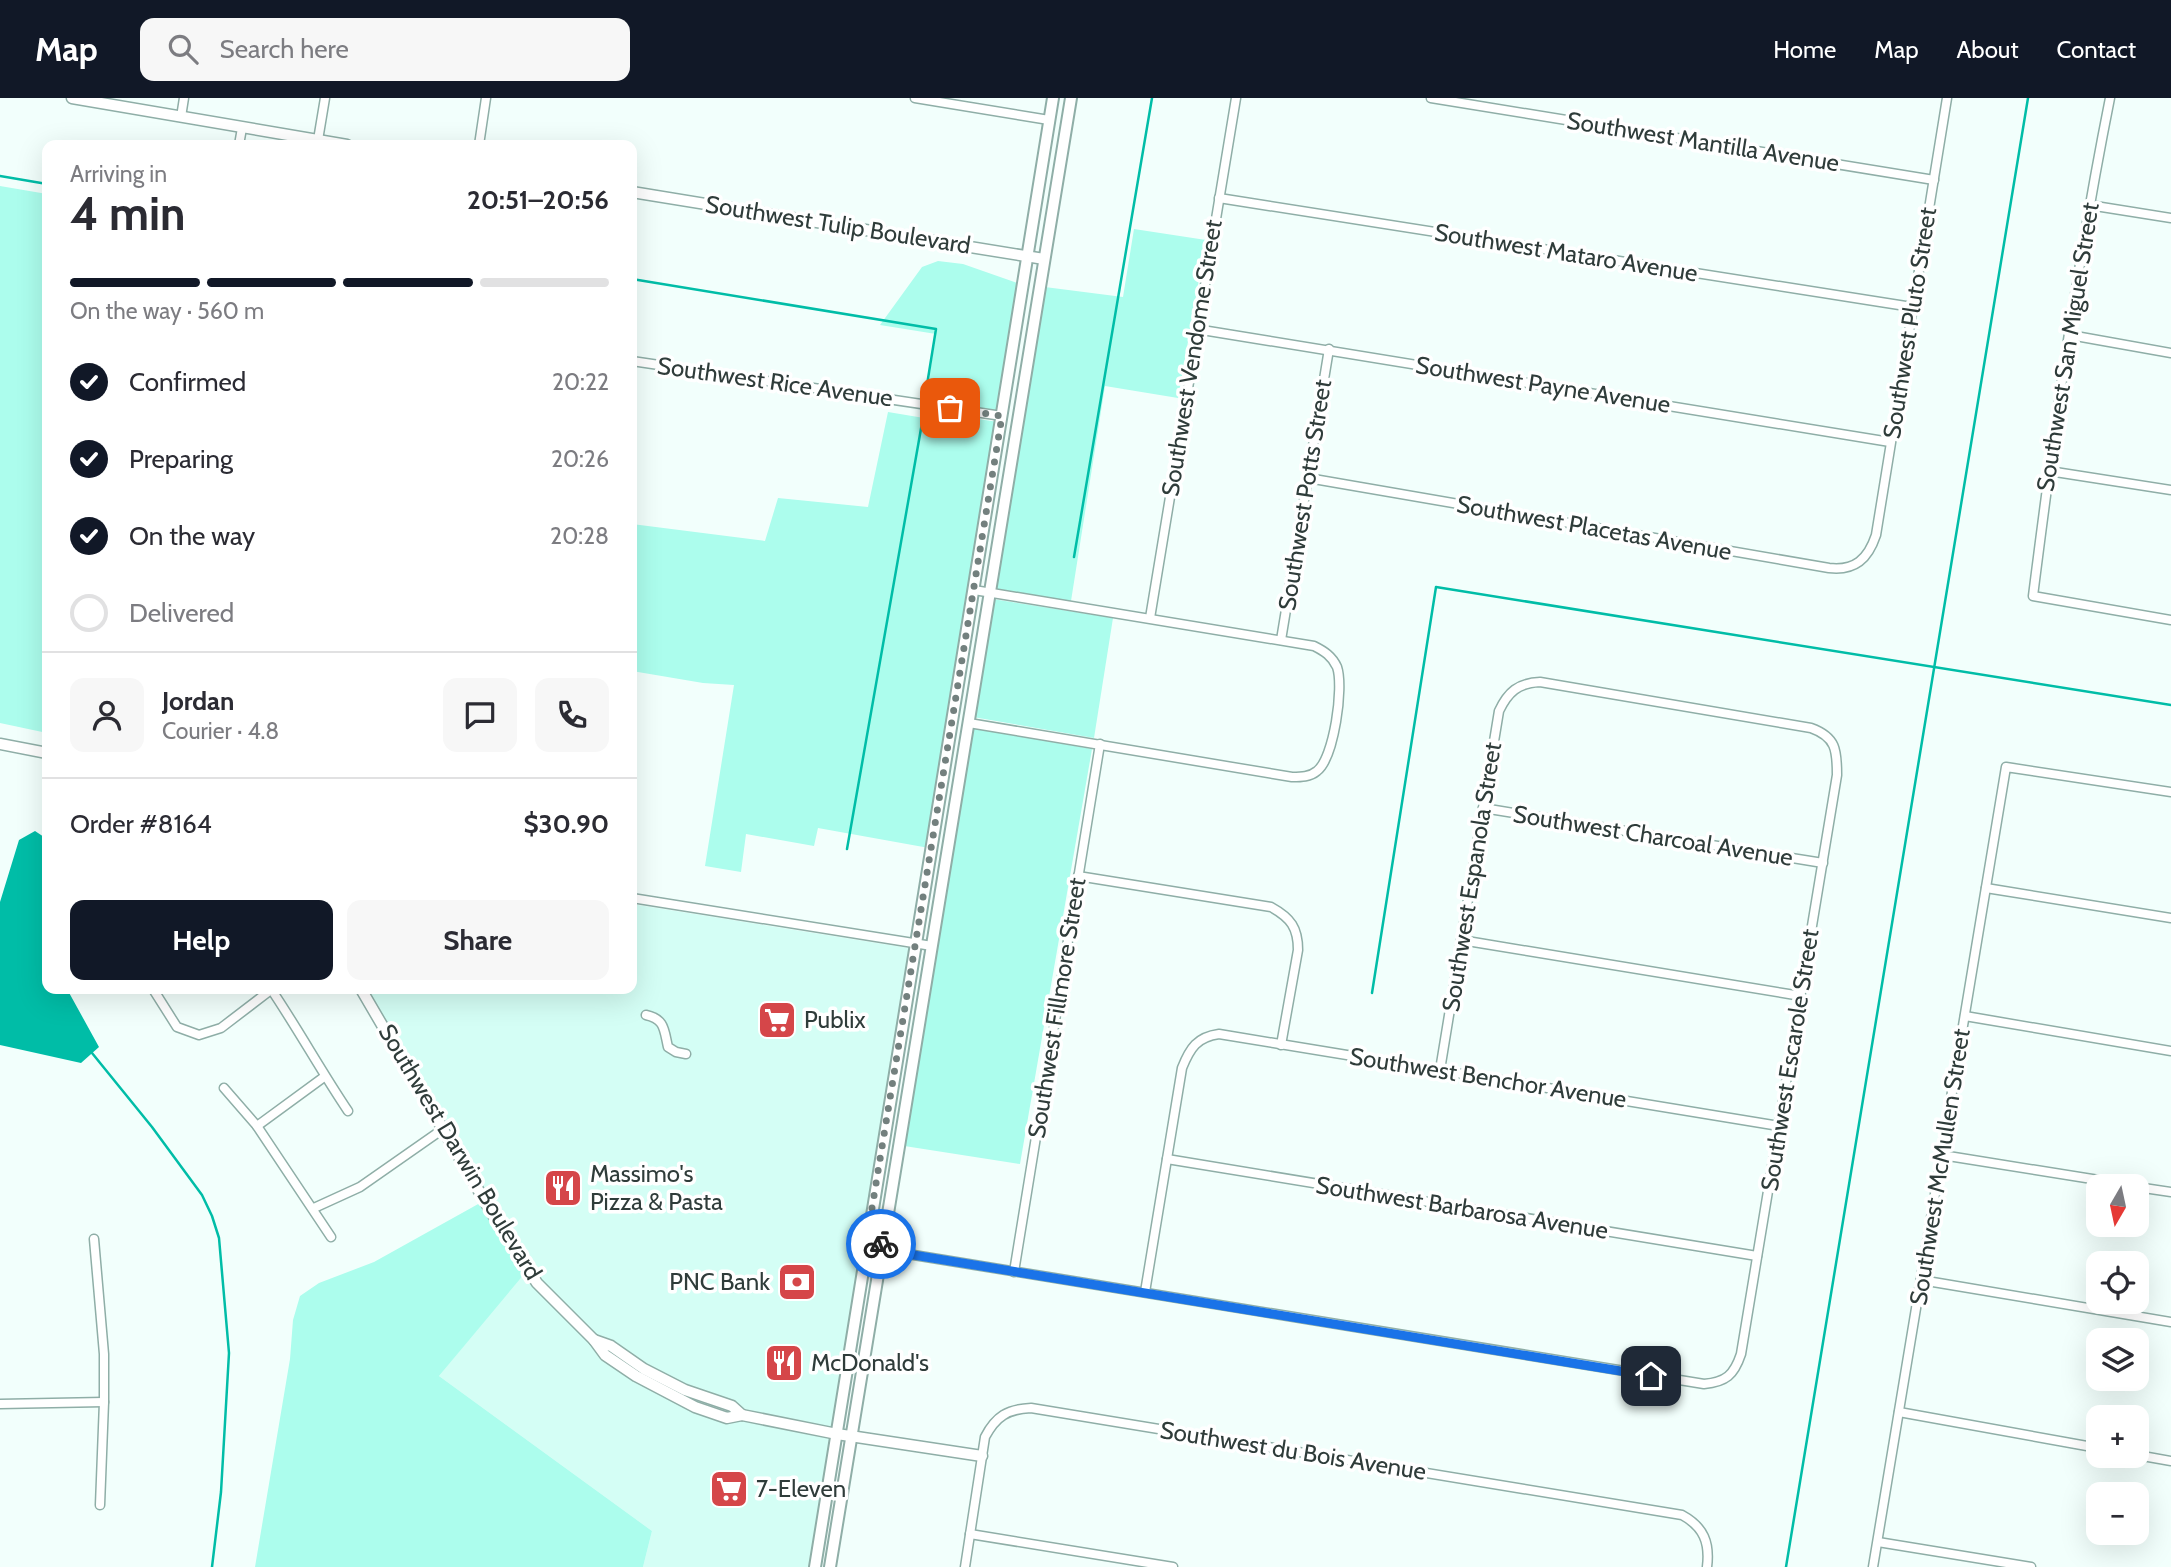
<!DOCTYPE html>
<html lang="en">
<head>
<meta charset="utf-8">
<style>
  :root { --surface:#fff; --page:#f7f7f7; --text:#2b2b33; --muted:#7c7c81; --line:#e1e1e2; --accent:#111827 }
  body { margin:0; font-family:Cabin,sans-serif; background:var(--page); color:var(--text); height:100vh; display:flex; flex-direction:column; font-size:26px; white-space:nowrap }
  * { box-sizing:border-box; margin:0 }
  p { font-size:23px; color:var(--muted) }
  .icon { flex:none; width:38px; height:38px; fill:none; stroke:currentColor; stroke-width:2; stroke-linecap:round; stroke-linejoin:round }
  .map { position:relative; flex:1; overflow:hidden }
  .drawer { position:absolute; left:42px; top:42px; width:595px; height:854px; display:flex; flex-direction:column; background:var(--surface); border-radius:14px; box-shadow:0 7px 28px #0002 }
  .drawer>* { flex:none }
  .needle { width:46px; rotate:189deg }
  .buttons { position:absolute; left:2086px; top:1076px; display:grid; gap:14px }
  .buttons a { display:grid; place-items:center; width:63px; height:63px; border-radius:14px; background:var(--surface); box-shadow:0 7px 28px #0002; font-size:35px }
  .pin { position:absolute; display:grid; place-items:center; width:60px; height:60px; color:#fff; margin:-30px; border-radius:14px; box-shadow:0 4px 10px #0006 }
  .courier { position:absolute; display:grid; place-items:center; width:70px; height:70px; margin:-35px; border:5px solid #1a73e8; border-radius:50%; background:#fff; color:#222; box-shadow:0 2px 9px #0007 }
  .overview em { font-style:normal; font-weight:700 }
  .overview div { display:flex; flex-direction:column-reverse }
  .overview { display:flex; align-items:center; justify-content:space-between; height:119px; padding:0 28px }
  h1 { font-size:46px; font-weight:700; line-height:52px }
  .bar { display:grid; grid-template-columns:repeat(4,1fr); gap:10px 7px; align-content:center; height:84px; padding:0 28px }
  .bar i { height:9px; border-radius:5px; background:var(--line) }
  .bar .selected { background:var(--accent) }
  .bar p { grid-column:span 4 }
  .line { display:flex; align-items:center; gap:18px; padding:0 28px; border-top:2px solid var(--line) }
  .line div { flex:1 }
  .round { display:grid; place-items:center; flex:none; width:74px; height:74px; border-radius:14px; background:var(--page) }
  ol { padding:0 28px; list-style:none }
  li { display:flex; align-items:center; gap:21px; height:77px }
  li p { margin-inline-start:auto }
  li .icon { padding:7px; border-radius:50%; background:var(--accent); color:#fff; stroke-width:4 }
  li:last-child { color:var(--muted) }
  li i { width:38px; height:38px; border:4px solid var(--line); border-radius:50% }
  .action { display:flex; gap:14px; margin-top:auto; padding:14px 28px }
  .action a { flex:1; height:80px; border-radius:14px; background:var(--accent); color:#fff; font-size:28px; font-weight:700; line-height:80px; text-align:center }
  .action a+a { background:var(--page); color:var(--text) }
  header { display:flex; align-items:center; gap:42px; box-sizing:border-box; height:98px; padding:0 35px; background:var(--accent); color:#fff }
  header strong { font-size:33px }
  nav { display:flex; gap:38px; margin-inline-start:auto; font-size:24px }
  .search { width:490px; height:63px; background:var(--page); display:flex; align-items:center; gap:18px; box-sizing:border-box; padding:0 24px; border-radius:14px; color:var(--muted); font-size:26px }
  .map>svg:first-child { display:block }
  .built { fill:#d4fef5 }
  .green { fill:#acfded }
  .water { fill:#00bda7 }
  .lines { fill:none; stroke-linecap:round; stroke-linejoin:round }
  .stream { stroke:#00bda7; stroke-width:2.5 }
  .minor-casing { stroke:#8faea7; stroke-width:11 }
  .tertiary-casing { stroke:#8faea7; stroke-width:13 }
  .secondary-casing { stroke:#8faea7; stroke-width:14 }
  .minor { stroke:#fff; stroke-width:8 }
  .tertiary { stroke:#fff; stroke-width:10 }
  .secondary { stroke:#fff; stroke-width:10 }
  .done { stroke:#73807e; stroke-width:7; stroke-dasharray:0 12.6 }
  .route { stroke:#1a73e8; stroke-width:9 }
  .labels { text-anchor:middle; stroke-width:7; stroke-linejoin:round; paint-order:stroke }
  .street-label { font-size:24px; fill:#2f3c3a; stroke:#fff }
  .poi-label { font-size:24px; fill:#2f3c3a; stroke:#fff; text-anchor:start }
</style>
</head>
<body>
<header>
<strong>Map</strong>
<div class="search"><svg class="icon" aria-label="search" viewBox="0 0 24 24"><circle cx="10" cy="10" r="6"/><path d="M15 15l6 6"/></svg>Search here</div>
<nav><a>Home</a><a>Map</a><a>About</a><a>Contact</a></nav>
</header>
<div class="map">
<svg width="2171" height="1469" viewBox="0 0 2171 1469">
  <rect width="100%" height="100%" fill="#f2fffc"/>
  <!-- built -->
  <g class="built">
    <polygon points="632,806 915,851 833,1330 744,1312 733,1303 687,1287 646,1266 613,1244 594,1235 541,1181 494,1109 367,891 632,891"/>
    <polygon points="524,1174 534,1189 588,1243 602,1260 633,1283 665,1300 693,1314 725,1325 744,1323 831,1341 810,1469 643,1469 652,1433 439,1278"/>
  </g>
  <!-- green -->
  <g class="green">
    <polygon points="0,88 47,96 47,635 0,625"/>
    <polygon points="1134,131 1206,142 1178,300 1105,288 1071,503 988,490 1037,188 1123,199"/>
    <polygon points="938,163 963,166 1020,186 1006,314 926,302 936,236 880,227 922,169"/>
    <polygon points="925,313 1005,325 929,750 818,730 814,748 746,736 741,774 705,768 734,587 703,585 632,573 632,426 765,443 778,400 868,409 888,314 924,320"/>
    <polygon points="986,500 1113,520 1094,640 967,618"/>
    <polygon points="965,629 1092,651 1020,1066 898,1047"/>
    <polygon points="480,1105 525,1175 439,1278 652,1433 643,1469 255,1469 290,1261 293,1222 300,1198 319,1185 374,1164"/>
  </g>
  <!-- water -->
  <polygon class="water" points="35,733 47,741 47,891 67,891 99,949 81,965 0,947 0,804 19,742"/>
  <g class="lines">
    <!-- stream -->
    <g class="stream">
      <polyline points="0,78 47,86"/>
      <polyline points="632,181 936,231 926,293"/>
      <polyline points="1074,459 1152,0"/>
      <polyline points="847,751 922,325"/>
      <polyline points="1372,895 1436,489 2171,607"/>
      <polyline points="92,955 152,1029 202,1097 212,1118 219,1140 229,1255 221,1394 212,1469"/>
      <polyline points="1786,1469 2028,0"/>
    </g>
    <defs>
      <g id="minor">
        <polyline points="915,0 1049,22"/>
        <polyline points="1431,0 1934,82"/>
        <path d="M2110,0C2077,165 2054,332 2033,498L2171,522"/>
        <polyline points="181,19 184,0"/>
        <polyline points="318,42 325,0"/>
        <polyline points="239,47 242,30"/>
        <polyline points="479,47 486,0"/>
        <polyline points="1219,100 1912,209"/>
        <polyline points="2089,107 2171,120"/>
        <polyline points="1196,231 1890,344"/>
        <polyline points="2070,237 2171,255"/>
        <polyline points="632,263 1002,318"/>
        <polyline points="2049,373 2171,392"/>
        <path d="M1308,380L1829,470C1855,473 1868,461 1876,437L1947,0"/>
        <polyline points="1150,520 1236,0"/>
        <polyline points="1281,542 1329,251"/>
        <path d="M969,625L1292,679C1301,679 1310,679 1317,673C1334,660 1344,589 1337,569C1332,558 1324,553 1314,548L974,492"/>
        <polyline points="1483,710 1823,765"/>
        <path d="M1078,778L1271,809C1291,820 1298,830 1298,852L1281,947"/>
        <polyline points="1986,790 2171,820"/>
        <polyline points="632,800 932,848"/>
        <polyline points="1461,842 1801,898"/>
        <polyline points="153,891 177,929 199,937 221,930 272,891"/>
        <path d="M271,891C298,931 321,973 348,1013"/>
        <path d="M646,917C665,921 664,932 668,949L676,954L686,956"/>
        <polyline points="1965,918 2171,953"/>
        <polyline points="224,990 257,1028 331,1139"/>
        <polyline points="257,1028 324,979"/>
        <polyline points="1942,1057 2136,1088"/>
        <polyline points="1167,1061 1757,1158"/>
        <polyline points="2137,1089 2171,1094"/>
        <polyline points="314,1110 360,1089 443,1031"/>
        <polyline points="94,1141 104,1256 104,1304 100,1407"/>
        <path d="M883,1152L1704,1286C1726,1284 1734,1277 1741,1256L1837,677C1837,652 1836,639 1811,630L1540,584C1518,585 1508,594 1499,613L1440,972"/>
        <polyline points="1014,1174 1100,646"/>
        <polyline points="1921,1182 2171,1224"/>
        <path d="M1145,1194L1182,970C1190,950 1197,939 1219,936L1779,1028"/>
        <polyline points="0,1306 104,1304"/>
        <polyline points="1899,1314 2098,1350"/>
        <polyline points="2137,1357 2171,1363"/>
        <polyline points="970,1436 1173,1469"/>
        <polyline points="1878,1444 2031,1469"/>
        <path d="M965,1469L985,1339C996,1318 1008,1311 1031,1310L1682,1417C1704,1429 1710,1445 1707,1469"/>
        <polyline points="1873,1469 2006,669 2171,694"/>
      </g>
      <g id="tertiary">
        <polyline points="72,0 347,47"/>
        <polyline points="632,94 1044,161"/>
        <polyline points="0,646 47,655"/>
        <polyline points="361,891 490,1112 537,1185 594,1242 605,1257 636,1278 695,1309 727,1320 742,1317 837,1336 982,1358"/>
        <polyline points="594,1242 611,1248 644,1271 685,1292 732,1308 742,1317"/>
      </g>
      <g id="secondary">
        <polyline points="815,1469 1053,0"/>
        <path d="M830,1469C912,980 989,489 1071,0"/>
      </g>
    </defs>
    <!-- minor casing -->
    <use href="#minor" class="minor-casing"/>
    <!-- tertiary casing -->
    <use href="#tertiary" class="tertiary-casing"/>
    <!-- secondary casing -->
    <use href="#secondary" class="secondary-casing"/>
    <!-- minor -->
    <use href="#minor" class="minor"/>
    <!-- tertiary -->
    <use href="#tertiary" class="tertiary"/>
    <!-- secondary -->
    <use href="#secondary" class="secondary"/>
  </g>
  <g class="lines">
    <!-- done -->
    <polyline class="done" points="881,1146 871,1116 1002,318 950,310"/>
    <!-- route -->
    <polyline class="route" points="881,1146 883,1152 1651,1278"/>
  </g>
  <!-- icons -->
  <defs>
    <symbol id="supermarket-square" viewBox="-11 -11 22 22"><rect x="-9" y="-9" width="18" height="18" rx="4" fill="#d54649" stroke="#fff"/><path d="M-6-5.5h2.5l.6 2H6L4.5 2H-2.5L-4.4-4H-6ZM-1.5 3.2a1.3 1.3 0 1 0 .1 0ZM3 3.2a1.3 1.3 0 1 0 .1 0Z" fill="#fff"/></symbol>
    <symbol id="restaurant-square" viewBox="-11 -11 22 22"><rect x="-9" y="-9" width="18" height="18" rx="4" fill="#d54649" stroke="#fff"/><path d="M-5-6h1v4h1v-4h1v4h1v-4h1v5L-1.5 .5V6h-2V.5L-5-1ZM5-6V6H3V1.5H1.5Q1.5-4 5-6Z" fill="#fff"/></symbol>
    <symbol id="bank-square" viewBox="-11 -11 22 22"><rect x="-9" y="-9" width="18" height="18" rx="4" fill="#d54649" stroke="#fff"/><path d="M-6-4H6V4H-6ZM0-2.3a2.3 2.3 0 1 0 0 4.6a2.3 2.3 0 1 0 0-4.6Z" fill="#fff"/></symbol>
  </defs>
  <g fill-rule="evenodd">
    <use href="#supermarket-square" x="755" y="900" width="44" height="44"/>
    <use href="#restaurant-square" x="541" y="1068" width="44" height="44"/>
    <use href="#bank-square" x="775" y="1162" width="44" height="44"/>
    <use href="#restaurant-square" x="762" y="1243" width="44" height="44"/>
    <use href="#supermarket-square" x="707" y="1369" width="44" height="44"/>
  </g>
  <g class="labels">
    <!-- street labels -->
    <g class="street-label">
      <text transform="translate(1703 44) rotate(9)" y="8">Southwest Mantilla Avenue</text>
      <text transform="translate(838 127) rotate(9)" y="8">Southwest Tulip Boulevard</text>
      <text transform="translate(1566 155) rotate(9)" y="8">Southwest Mataro Avenue</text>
      <text transform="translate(1910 225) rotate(-81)" y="8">Southwest Pluto Street</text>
      <text transform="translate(2068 249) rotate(-81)" y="8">Southwest San Miguel Street</text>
      <text transform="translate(1192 260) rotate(-81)" y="8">Southwest Vendome Street</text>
      <text transform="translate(775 284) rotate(8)" y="8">Southwest Rice Avenue</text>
      <text transform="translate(1543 287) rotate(9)" y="8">Southwest Payne Avenue</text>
      <text transform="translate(1305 397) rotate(-81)" y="8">Southwest Potts Street</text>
      <text transform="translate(1594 430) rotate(10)" y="8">Southwest Placetas Avenue</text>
      <text transform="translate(1653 738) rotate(9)" y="8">Southwest Charcoal Avenue</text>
      <text transform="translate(1472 779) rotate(-81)" y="8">Southwest Espanola Street</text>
      <text transform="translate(1057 910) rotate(-81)" y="8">Southwest Fillmore Street</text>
      <text transform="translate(1790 962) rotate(-81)" y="8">Southwest Escarole Street</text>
      <text transform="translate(1488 980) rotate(9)" y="8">Southwest Benchor Avenue</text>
      <text transform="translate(460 1054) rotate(59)" y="8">Southwest Darwin Boulevard</text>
      <text transform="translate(1940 1069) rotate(-81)" y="8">Southwest McMullen Street</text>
      <text transform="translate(1462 1110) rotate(9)" y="8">Southwest Barbarosa Avenue</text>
      <text transform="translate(1293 1353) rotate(9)" y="8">Southwest du Bois Avenue</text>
    </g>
    <!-- poi labels -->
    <g class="poi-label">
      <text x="804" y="930">Publix</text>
      <text x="590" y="1084">Massimo's<tspan x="590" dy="28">Pizza &amp; Pasta</tspan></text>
      <text x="770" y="1192" text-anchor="end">PNC Bank</text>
      <text x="811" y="1273">McDonald's</text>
      <text x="756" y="1399">7-Eleven</text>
    </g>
  </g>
</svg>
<div class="buttons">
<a><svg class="needle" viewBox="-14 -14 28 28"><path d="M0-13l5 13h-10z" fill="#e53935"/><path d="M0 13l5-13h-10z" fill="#7c7c81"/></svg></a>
<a><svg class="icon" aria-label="locate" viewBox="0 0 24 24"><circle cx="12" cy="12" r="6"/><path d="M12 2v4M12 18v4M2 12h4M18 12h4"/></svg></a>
<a><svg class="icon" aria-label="layers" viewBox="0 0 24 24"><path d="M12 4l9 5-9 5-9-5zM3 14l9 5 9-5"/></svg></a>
<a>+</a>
<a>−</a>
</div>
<div class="pin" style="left:950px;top:310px;background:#ea580c"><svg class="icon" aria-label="bag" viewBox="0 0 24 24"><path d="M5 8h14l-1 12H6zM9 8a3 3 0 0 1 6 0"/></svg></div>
<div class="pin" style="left:1651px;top:1278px;background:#1f2937"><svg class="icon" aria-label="home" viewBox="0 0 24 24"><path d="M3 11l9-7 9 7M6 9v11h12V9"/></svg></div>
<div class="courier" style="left:881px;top:1146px"><svg class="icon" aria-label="bike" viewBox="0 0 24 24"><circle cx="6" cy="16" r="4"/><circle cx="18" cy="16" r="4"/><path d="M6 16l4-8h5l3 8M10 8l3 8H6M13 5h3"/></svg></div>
<section class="drawer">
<div class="overview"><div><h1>4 min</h1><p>Arriving in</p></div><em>20:51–20:56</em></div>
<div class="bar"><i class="selected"></i><i class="selected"></i><i class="selected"></i><i></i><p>On the way · 560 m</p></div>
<ol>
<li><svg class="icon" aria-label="check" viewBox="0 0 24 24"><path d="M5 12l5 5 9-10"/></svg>Confirmed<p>20:22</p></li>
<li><svg class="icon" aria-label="check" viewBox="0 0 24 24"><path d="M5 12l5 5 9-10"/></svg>Preparing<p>20:26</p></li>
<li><svg class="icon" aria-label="check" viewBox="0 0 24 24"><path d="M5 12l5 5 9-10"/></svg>On the way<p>20:28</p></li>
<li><i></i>Delivered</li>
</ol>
<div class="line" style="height:126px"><a class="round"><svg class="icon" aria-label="person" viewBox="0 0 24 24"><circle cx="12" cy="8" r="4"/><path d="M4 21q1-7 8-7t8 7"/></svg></a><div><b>Jordan</b><p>Courier · 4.8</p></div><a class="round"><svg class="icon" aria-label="chat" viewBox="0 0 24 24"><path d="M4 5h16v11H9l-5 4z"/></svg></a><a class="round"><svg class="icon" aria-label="phone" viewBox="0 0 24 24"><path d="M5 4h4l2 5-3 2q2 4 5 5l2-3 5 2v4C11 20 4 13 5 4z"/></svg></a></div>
<div class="line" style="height:91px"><div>Order #8164</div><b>$30.90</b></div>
<div class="action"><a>Help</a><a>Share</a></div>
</section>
</div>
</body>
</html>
